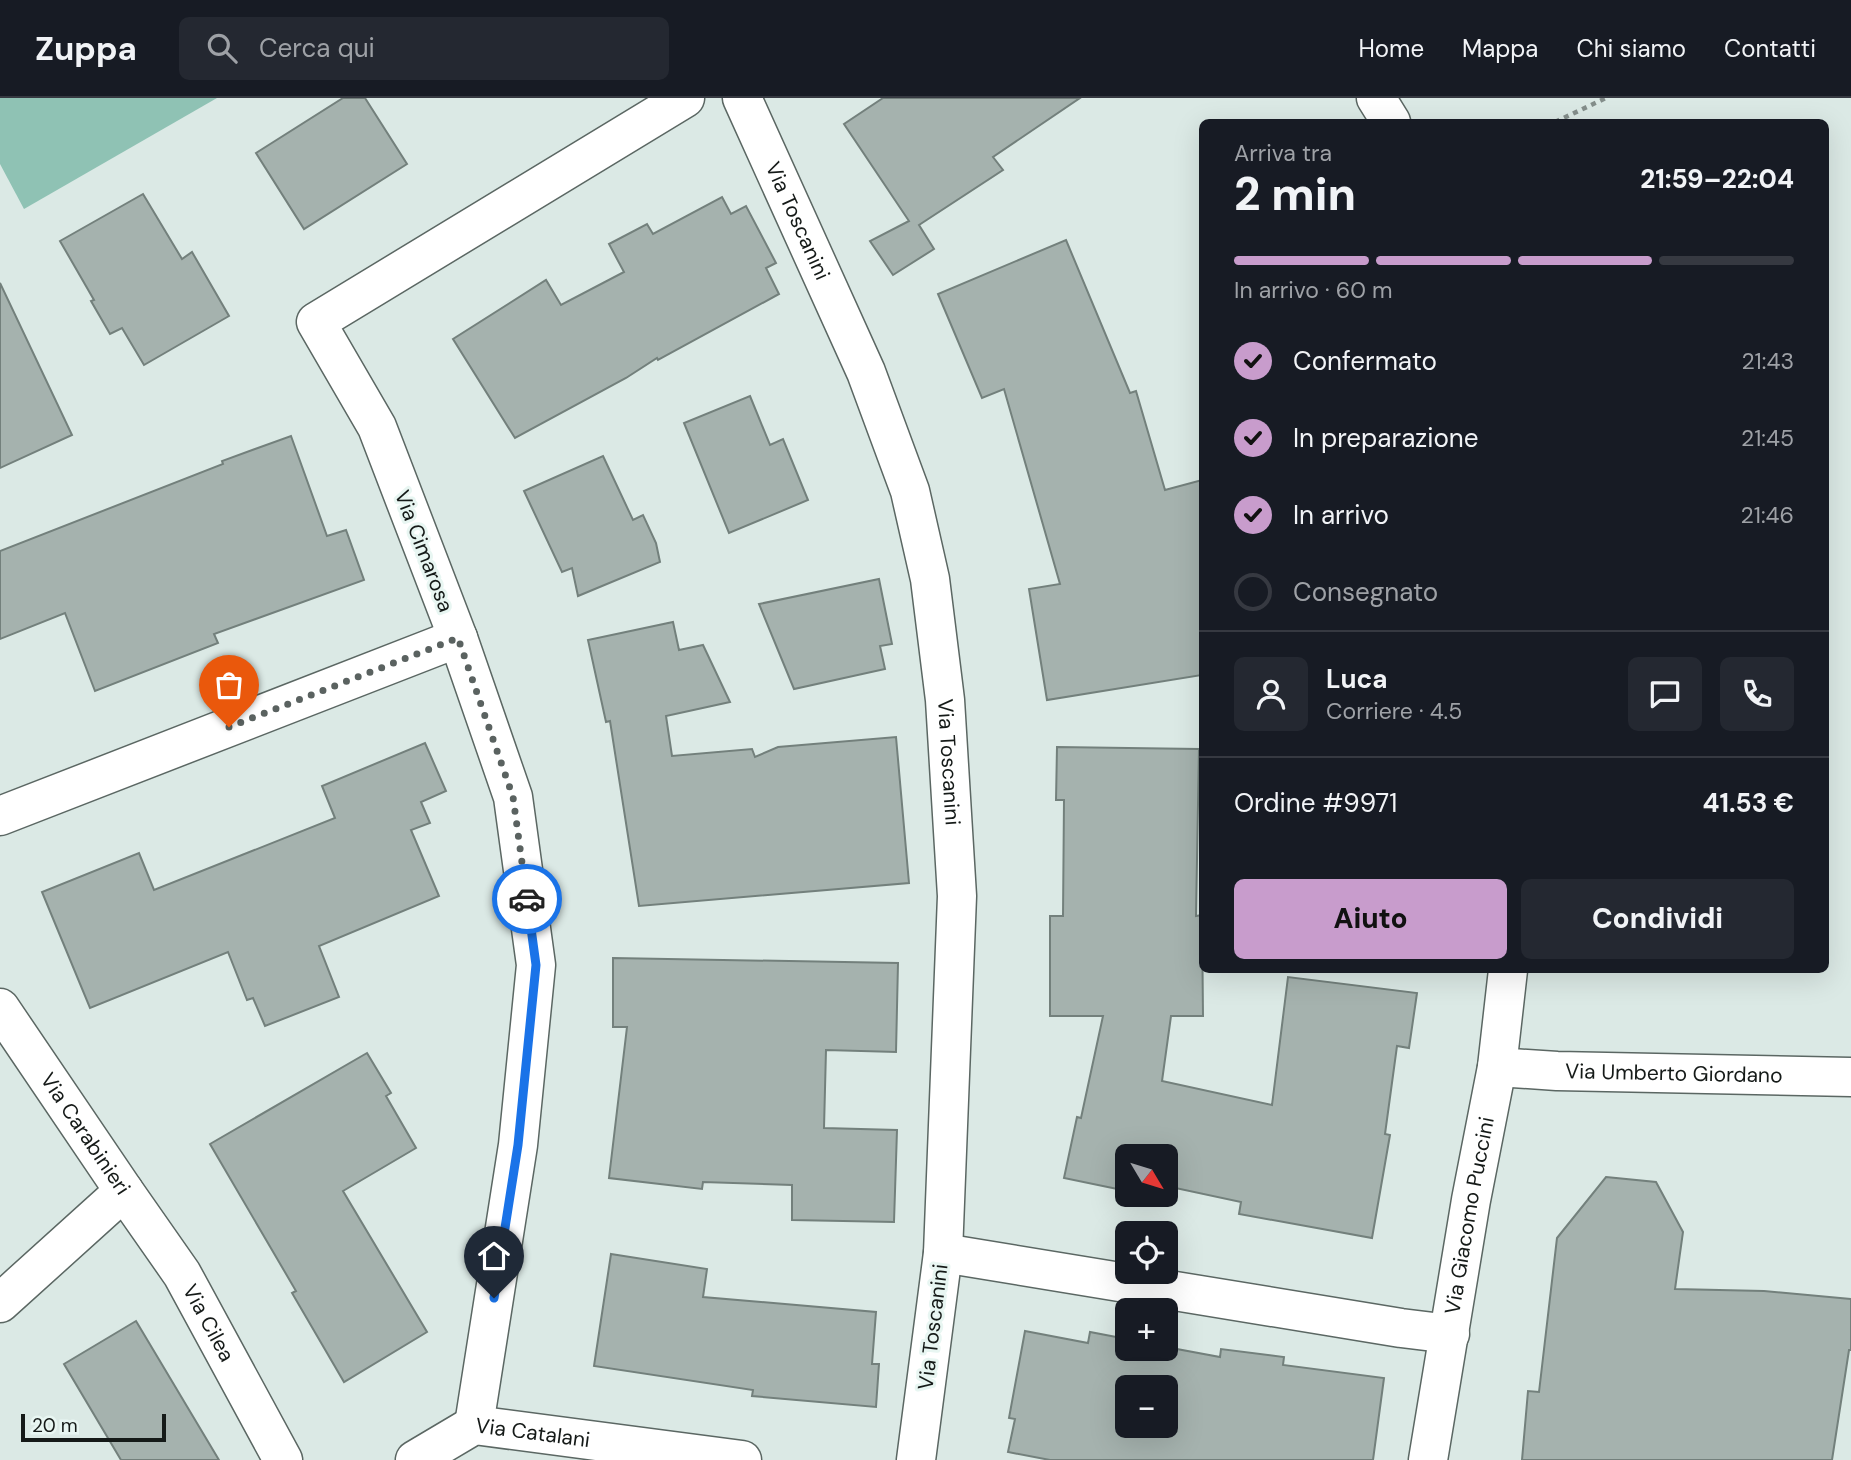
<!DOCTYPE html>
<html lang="it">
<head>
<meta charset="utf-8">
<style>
  :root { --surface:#171b24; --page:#242831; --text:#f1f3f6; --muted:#9ea1a6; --line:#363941; --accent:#c89ccc }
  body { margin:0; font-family:"DM Sans",sans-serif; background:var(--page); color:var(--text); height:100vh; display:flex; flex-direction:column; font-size:26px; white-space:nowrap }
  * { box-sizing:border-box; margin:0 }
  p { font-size:23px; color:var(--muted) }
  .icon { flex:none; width:38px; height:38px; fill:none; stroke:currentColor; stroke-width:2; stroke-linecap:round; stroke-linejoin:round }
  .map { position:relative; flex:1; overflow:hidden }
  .sheet { position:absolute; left:1199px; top:21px; width:630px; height:854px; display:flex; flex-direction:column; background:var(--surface); border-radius:10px; box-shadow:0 7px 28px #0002 }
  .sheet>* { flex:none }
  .needle { width:46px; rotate:128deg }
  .tools { position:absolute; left:1115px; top:1046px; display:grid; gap:14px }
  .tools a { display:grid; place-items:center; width:63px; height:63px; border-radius:10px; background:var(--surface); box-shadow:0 7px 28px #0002; font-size:35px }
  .scale { position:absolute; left:21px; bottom:18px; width:145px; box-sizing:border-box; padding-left:7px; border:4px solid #151a18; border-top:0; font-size:19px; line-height:24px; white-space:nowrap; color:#151a18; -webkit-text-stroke:5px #e8f6f2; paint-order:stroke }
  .pin { position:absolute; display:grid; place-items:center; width:60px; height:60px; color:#fff; margin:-72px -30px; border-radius:50% 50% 50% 0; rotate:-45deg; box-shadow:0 0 7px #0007 }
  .pin .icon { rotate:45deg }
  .courier { position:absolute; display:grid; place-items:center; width:70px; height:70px; margin:-35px; border:5px solid #1a73e8; border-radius:50%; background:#fff; color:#222; box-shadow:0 2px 9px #0007 }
  .overview em { font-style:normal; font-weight:800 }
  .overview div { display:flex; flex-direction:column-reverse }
  .overview { display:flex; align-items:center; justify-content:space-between; height:119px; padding:0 35px }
  h1 { font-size:46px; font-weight:800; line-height:52px }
  .bar { display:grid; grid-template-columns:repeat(4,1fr); gap:10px 7px; align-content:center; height:84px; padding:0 35px }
  .bar i { height:9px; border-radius:5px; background:var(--line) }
  .bar .current { background:var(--accent) }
  .bar p { grid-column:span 4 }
  .line { display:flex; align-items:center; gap:18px; padding:0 35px; border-top:2px solid var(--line) }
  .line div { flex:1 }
  .round { display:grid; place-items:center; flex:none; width:74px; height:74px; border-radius:10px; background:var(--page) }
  ol { padding:0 35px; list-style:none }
  li { display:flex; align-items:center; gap:21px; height:77px }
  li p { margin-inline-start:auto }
  li .icon { padding:7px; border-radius:50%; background:var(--accent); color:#111; stroke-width:4 }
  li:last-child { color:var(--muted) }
  li i { width:38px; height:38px; border:4px solid var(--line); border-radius:50% }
  .button { display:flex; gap:14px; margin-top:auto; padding:14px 35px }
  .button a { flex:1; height:80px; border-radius:10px; background:var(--accent); color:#111; font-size:28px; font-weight:800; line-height:80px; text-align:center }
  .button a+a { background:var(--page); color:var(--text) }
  header { display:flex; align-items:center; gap:42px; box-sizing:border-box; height:98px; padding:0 35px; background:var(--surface); border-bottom:2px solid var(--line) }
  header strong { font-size:33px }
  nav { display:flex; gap:38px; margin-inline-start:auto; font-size:24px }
  .search { width:490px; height:63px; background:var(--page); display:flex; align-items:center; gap:18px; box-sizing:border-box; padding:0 24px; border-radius:10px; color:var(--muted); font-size:26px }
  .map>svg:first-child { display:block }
  .green { fill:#8fc2b4 }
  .building { fill:#a5b2ae; stroke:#73807c; stroke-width:2; fill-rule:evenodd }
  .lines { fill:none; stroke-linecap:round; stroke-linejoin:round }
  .minor-casing { stroke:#5b6763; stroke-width:41 }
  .path { stroke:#848e8b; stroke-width:4.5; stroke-dasharray:5 5; stroke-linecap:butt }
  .minor { stroke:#fff; stroke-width:38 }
  .done { stroke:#5a6260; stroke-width:7; stroke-dasharray:0 12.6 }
  .route { stroke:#1a73e8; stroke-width:9 }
  .labels { text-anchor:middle; stroke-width:6; stroke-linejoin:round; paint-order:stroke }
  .street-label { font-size:21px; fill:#151a18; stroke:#e8f6f2 }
</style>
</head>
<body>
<header>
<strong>Zuppa</strong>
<div class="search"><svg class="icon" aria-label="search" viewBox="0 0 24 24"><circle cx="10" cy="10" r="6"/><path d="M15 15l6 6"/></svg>Cerca qui</div>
<nav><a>Home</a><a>Mappa</a><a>Chi siamo</a><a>Contatti</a></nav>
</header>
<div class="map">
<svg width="1851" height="1362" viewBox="0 0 1851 1362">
  <rect width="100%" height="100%" fill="#dbe9e5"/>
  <!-- green -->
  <polygon class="green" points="0,0 217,0 24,111 0,66"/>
  <!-- building -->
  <g class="building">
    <polygon points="343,0 365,0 407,66 304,131 256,55"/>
    <polygon points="883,0 1080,0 993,59 1003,72 919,127 934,151 893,177 870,143 909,123 844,26"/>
    <polygon points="143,96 182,161 192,154 229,218 144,267 122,230 110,236 91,203 94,202 60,143"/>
    <polygon points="722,99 731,116 746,108 776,165 766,170 779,196 658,262 657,260 626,280 515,340 453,241 546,182 561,207 624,174 609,146 647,126 653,136"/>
    <polygon points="1066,142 1130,295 1136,293 1165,392 1202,382 1202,577 1047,602 1029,491 1060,486 1004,291 982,300 938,196"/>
    <polygon points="0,185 72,337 0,370"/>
    <polygon points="750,298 770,347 783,341 808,402 729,435 684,325"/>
    <polygon points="291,338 327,438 346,432 364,482 214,536 218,545 95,593 65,515 0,541 0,453 223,366 222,363"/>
    <polygon points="603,358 633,422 643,417 656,445 660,464 578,498 572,470 562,474 524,393"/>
    <polygon points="879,481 892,546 880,548 885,571 794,591 759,506"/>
    <polygon points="673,524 679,552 703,547 730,604 666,618 672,658 752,651 755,659 778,649 896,639 909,785 639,808 610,623 606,624 588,542"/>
    <polygon points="425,645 446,693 421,704 430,725 411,732 439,798 319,848 339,899 265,928 253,900 247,902 228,854 90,910 42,794 139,755 154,792 335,720 322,688"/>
    <polygon points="1057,649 1199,651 1196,818 1202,817 1203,918 1171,918 1162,983 1272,1007 1288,879 1417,895 1409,950 1397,948 1385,1036 1390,1037 1372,1140 1239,1116 1241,1104 1166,1088 1166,1059 1127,1059 1127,1093 1064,1080 1077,1019 1081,1020 1103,918 1050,918 1050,818 1063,818 1064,702 1056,702"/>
    <polygon points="613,860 898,865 896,954 826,952 824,1030 897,1032 894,1124 792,1122 792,1087 703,1084 702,1091 609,1080 627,929 613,929"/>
    <polygon points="367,955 391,995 386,998 416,1050 343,1093 427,1234 344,1284 292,1195 296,1193 210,1046"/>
    <polygon points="1606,1079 1656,1084 1683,1134 1675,1191 1764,1193 1851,1201 1851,1252 1849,1252 1832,1362 1522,1362 1528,1293 1539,1294 1557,1140"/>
    <polygon points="611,1156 707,1171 703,1199 876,1214 872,1266 879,1266 876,1309 752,1298 753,1292 594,1268"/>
    <polygon points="136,1223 219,1362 121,1362 64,1266"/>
    <path d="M1025,1233L1088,1245L1090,1234L1127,1241V1251H1166V1249L1220,1259L1221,1251L1284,1259L1283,1267L1384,1280L1373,1362H1050L1008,1354L1015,1321L1009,1320ZM1127,1290H1166V1328H1127Z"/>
  </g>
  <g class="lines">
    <defs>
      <g id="minor">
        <path id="s1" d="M742,0L866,274L910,393L930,481L945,602L957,798L943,1155L916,1362"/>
        <polyline points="1376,0 1391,24"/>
        <polyline points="0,718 458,540"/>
        <path id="s2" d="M0,910L124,1093L182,1176L283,1362"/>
        <path id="s3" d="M1497,969L1557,973L1851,979"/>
        <polyline points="943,1155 1401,1230 1450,1236"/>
        <polyline points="0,1205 124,1093"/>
        <polyline points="474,1327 518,1047 536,867 513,699 458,540 377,329 316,224 685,0"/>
        <path id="s4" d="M415,1362L474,1327L742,1362"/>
        <path id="s5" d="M1428,1362L1471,1102L1497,969L1508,872"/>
      </g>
    </defs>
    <!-- minor casing -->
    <use href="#minor" class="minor-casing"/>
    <!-- path -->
    <polyline class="path" points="1555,24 1606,0"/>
    <!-- minor -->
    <use href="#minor" class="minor"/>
  </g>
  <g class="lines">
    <!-- done -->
    <polyline class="done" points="229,629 458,540 513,699 527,801"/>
    <!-- route -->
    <polyline class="route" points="494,1200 518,1047 536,867 527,801"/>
  </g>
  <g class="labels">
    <!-- street labels -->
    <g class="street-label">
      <text dy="7" stroke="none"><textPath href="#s1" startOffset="135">Via Toscanini</textPath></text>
      <text transform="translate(424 453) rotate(69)" y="7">Via Cimarosa</text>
      <text dy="7" stroke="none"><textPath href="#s1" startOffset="702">Via Toscanini</textPath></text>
      <text dy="7" stroke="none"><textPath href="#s3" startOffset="177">Via Umberto Giordano</textPath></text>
      <text dy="7" stroke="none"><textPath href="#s2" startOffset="152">Via Carabinieri</textPath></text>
      <text dy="7" stroke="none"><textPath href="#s5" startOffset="248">Via Giacomo Puccini</textPath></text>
      <text dy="7" stroke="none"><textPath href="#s2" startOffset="378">Via Cilea</textPath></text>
      <text transform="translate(933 1229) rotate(-83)" y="7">Via Toscanini</text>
      <text dy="7" stroke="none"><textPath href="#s4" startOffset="128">Via Catalani</textPath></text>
    </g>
  </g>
</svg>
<div class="tools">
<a><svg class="needle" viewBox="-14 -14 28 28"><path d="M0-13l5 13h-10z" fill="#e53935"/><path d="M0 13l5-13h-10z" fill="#9ea1a6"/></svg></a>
<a><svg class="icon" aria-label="locate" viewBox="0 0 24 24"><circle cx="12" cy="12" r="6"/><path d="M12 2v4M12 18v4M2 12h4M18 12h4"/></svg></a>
<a>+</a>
<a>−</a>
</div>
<div class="scale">20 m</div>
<div class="pin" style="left:229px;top:629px;background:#ea580c"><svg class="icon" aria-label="bag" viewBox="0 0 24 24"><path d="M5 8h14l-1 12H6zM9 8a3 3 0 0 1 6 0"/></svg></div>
<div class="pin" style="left:494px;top:1200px;background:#1f2937"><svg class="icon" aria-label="home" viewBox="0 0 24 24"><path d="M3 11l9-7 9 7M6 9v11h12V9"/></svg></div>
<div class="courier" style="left:527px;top:801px"><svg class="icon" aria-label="car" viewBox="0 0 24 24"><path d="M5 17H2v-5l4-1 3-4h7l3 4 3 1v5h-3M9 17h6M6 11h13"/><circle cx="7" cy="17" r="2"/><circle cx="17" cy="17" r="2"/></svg></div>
<section class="sheet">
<div class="overview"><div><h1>2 min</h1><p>Arriva tra</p></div><em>21:59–22:04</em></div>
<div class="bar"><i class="current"></i><i class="current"></i><i class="current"></i><i></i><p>In arrivo · 60 m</p></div>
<ol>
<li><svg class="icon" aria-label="check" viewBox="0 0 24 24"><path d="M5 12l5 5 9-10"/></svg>Confermato<p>21:43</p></li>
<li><svg class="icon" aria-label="check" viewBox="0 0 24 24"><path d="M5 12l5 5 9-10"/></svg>In preparazione<p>21:45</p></li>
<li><svg class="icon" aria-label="check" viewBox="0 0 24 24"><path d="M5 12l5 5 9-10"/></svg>In arrivo<p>21:46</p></li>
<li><i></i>Consegnato</li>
</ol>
<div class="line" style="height:126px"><a class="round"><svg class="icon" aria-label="person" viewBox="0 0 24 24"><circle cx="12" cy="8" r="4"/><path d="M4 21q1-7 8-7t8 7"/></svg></a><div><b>Luca</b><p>Corriere · 4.5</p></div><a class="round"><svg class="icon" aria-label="chat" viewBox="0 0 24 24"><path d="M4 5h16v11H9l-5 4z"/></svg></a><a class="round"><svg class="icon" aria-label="phone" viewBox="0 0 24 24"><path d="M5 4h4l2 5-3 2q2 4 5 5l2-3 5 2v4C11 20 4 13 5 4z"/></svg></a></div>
<div class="line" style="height:91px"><div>Ordine #9971</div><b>41.53 €</b></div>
<div class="button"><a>Aiuto</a><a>Condividi</a></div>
</section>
</div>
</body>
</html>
